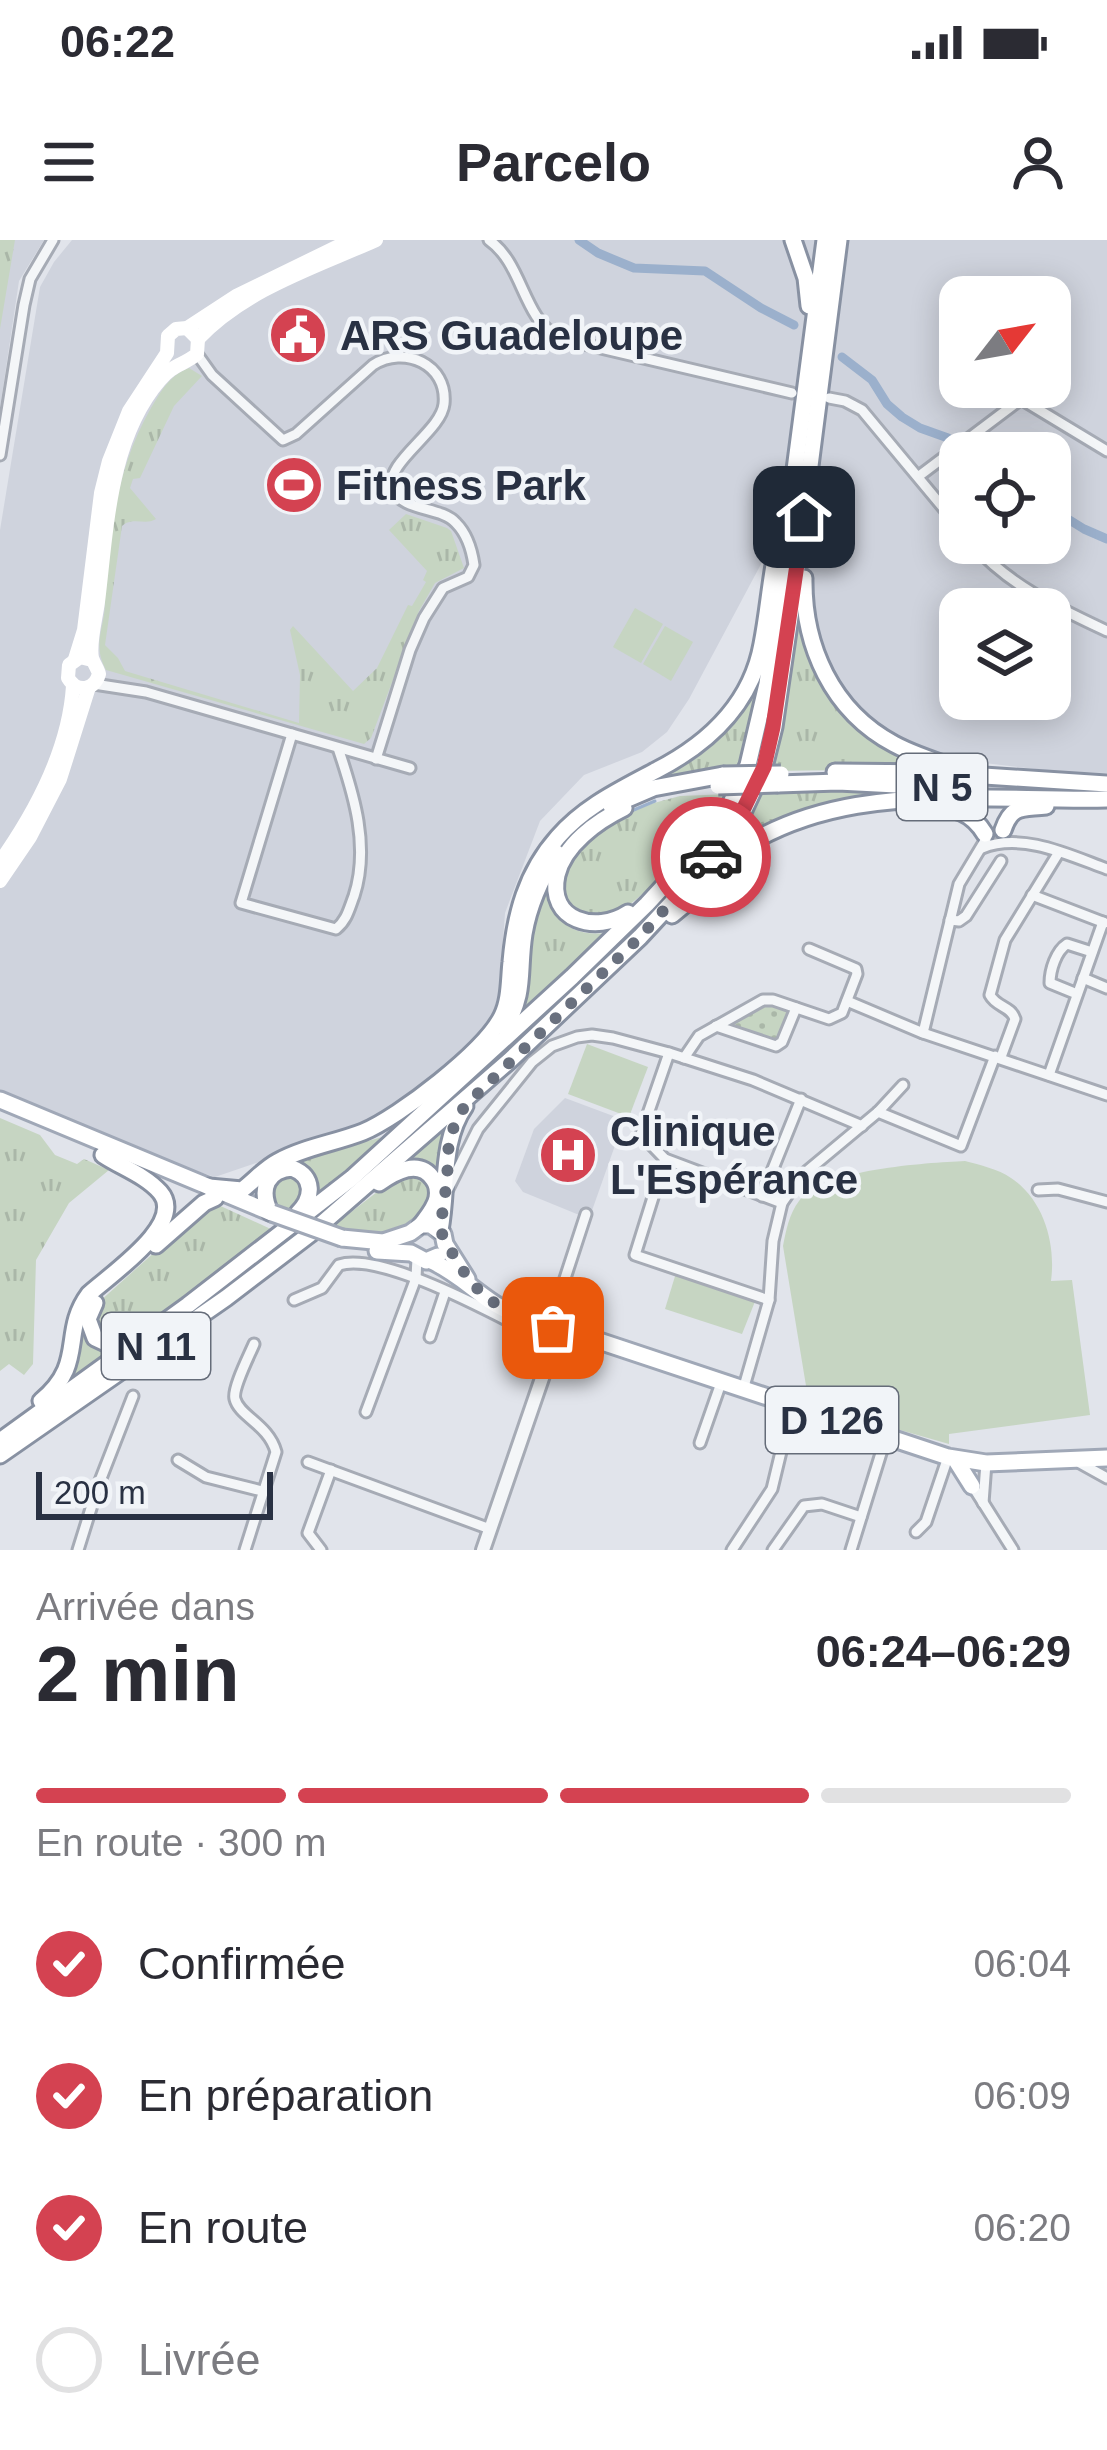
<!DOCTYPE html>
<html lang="fr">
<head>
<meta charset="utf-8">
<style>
  :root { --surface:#fff; --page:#f7f7f7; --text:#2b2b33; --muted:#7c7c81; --line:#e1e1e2; --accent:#d44251 }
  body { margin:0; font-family:Helvetica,sans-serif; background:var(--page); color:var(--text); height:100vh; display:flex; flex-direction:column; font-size:45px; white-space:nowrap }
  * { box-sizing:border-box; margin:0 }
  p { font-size:39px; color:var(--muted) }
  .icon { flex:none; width:66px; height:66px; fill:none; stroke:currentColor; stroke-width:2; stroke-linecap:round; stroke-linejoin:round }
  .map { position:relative; height:1310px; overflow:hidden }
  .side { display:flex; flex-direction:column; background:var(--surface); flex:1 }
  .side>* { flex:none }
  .needle { width:78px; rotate:59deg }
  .buttons { position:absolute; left:939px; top:36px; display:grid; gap:24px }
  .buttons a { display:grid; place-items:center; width:132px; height:132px; border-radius:24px; background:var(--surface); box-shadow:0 6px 30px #0003; font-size:60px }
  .scale { position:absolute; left:36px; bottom:30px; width:237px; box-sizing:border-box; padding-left:12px; border:6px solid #293143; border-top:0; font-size:33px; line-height:42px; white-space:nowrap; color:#293143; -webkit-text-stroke:9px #f1f4f8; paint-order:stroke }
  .pin { position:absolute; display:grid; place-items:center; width:102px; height:102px; color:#fff; margin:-51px; border-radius:24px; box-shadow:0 6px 18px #0006 }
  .courier { position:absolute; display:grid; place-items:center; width:120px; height:120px; margin:-60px; border:9px solid #d44251; border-radius:50%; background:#fff; color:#222; box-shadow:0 3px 15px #0007 }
  .summary em { font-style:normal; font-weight:600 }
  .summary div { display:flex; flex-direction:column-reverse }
  .summary { display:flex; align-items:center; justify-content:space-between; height:204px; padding:0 36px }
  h1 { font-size:78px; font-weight:600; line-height:90px }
  .bar { display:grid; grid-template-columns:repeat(4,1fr); gap:18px 12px; align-content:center; height:144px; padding:0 36px }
  .bar i { height:15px; border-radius:9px; background:var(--line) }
  .bar .selected { background:var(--accent) }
  .bar p { grid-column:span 4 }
  ol { padding:0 36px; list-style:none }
  li { display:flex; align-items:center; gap:36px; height:132px }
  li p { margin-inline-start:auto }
  li .icon { padding:12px; border-radius:50%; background:var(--accent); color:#fff; stroke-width:4 }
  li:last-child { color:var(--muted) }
  li i { width:66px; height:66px; border:6px solid var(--line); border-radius:50% }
  .status { display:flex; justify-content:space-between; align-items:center; height:84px; padding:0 60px; background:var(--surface); direction:ltr }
  .status svg { height:33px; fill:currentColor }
  header { display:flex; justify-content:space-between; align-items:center; height:156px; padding:0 36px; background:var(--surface); font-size:54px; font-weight:600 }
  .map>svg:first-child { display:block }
  .built { fill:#cfd3dd; fill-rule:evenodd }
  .grass { fill:url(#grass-tufts) }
  .park { fill:url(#park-dots) }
  .pitch { fill:#c6d5c2 }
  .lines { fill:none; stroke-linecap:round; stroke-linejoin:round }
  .stream { stroke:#9bb0cc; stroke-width:3 }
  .canal { stroke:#9bb0cc; stroke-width:9 }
  .minor-casing { stroke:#a6abb5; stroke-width:15 }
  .tertiary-casing { stroke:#a6abb5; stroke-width:18 }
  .primary-casing { stroke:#a0a8b7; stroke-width:21 }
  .trunk-casing { stroke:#8891a2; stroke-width:21 }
  .minor { stroke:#f4f6f8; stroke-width:9 }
  .tertiary { stroke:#f4f6f8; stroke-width:12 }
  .secondary { stroke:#fff; stroke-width:14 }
  .primary { stroke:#fff; stroke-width:15 }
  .trunk { stroke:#fff; stroke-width:15 }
  .primary-bridge-casing { stroke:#a0a8b7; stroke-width:21; stroke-linecap:butt }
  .trunk-bridge-casing { stroke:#8891a2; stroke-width:21; stroke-linecap:butt }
  .primary-bridge { stroke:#fff; stroke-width:15 }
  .trunk-bridge { stroke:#fff; stroke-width:15 }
  .done { stroke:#69707e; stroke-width:12; stroke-dasharray:0 21.6 }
  .route { stroke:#d44251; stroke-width:15 }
  .labels { text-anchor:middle; stroke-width:9; stroke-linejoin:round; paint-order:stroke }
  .shield { fill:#f1f4f8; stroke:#656c79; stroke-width:3 }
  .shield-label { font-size:39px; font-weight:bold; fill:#293143 }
  .poi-label { font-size:42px; font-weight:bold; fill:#293143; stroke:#f1f4f8; text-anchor:start }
</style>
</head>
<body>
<div class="status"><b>06:22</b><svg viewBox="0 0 49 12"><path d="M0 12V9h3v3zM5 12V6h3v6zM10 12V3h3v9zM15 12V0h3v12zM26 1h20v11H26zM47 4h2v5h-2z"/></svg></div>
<header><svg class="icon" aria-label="menu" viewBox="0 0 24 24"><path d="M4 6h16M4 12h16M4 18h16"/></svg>Parcelo<svg class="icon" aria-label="person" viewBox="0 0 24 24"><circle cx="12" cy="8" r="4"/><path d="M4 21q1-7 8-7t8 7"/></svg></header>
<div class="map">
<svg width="1107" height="1310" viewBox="0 0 1107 1310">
  <defs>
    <pattern id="grass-tufts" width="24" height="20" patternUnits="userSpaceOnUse" patternTransform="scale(3)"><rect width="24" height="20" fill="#c6d5c2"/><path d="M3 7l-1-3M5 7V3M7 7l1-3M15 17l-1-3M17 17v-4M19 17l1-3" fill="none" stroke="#aab7a8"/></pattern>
    <pattern id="park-dots" width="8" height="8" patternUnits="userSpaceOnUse" patternTransform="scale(3)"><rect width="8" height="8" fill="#c6d5c2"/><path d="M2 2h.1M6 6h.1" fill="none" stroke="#aab7a8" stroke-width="1.8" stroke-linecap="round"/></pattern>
  </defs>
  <rect width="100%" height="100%" fill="#e1e4eb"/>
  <!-- built -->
  <g class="built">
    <polygon points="0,0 44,0 19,41 0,168"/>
    <path d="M72,0H1107V533L1061,532L959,520L920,509L895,497L873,482L855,465L838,442L820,405L812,370L811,336L772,289L768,311L689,459L667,492L642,512L584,535L540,581L505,673L498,768L491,780L449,825L389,873L367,885L215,937L9,870L0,862V290L40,47L54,22ZM960,57H1050V147H960ZM960,213H1050V303H960ZM960,369H1050V459H960Z"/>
    <polygon points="565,858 624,880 589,979 523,952 515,941 534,889"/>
  </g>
  <!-- grass -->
  <g class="grass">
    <polygon points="0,0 15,0 0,89"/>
    <path d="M189,128L202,136L174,166L140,238L133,239L130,248L156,279C145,286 133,276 122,286L105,405L118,418L125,431L299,483L300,435L290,390L293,386L353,451L377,428L408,365L412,366L426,342L423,340L427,331L389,290L406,274L447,288L451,291L464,328L435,343L419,371L371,498L364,504L106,430C89,399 111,381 103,350C112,284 117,227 151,168C162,150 169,136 189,128Z"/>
    <path d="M798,377C809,453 864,507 936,529L768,531Z"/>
    <path d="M760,425H763L751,498L740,532L660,537C696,523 729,497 747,462C753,451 756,437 760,425Z"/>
    <polygon points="820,548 959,555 844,560 793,576 723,614 737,592 757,551"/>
    <path d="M729,554C710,605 654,643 614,678L578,679L561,656L563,632L574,615L617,577L654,563L680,556Z"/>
    <path d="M550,633C547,670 563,698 605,693L607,696L514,784L530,689Z"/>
    <polygon points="0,878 40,895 55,915 77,924 84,919 109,930 69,963 36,1020 33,1124 24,1135 9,1124 0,1131"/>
    <polygon points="451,879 440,942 392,930"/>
    <polygon points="386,896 312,962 291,922"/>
    <polygon points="294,935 300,937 306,953 289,975 273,969 268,949 278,938"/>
    <polygon points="408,935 419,935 433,950 426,974 391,999 328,990 386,945"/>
    <polygon points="214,963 273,990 138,1092 128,1098 100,1099 94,1071 99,1062 205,967"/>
    <path d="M80,1080C84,1097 92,1110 111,1112L65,1147Z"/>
  </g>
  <!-- park -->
  <polygon class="park" points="766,762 788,769 790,773 777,803 735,790 731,786 731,783"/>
  <!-- pitch -->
  <g class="pitch">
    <polygon points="635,368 663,384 641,423 613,407"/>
    <polygon points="665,386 693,402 671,441 643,424"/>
    <polygon points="587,804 648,827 629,877 568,854"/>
    <path d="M965,921C980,925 998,929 1011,938C1044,960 1056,1004 1051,1041L1072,1040L1090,1175L949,1194V1204L809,1164L783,1006C786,991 789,974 799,961C823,929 925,923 965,921Z"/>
    <polygon points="676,1033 756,1059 742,1094 665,1069"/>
  </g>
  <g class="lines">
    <!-- stream -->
    <g class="stream">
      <polyline points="629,572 655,561"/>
      <polyline points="570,622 582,606 606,587"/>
    </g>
    <!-- canal -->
    <g class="canal">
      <polyline points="579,0 598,13 634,28 705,31 761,68 794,85"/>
      <polyline points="842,117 872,140 887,164 902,177 920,188 948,198 952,205"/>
      <polyline points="954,221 960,233"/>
      <polyline points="1050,268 1084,289 1107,299"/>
    </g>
    <defs>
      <g id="minor">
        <path d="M489,0C523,24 522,76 558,98L792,153"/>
        <path d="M197,114L212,135L283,200L296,194L373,125C404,105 448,124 444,164C441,192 383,223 393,249C402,272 441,266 456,283C467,294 472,311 474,325L468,337L443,348L424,378L410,410L376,519"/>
        <polyline points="829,158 845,161 862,170 960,288"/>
        <polyline points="0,215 24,65 30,39 53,0"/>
        <polyline points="919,236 1021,159 1107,211"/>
        <path d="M972,303C1008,345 1058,368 1107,391"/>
        <polyline points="94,444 146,452 410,528"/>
        <path d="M292,494L241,663L336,689C347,680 349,669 354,656C370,607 354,555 338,508"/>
        <path d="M982,608C1022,592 1069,615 1107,629"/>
        <polyline points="1032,655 1105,683"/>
        <polyline points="950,680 959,681 966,676 1001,621"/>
        <polyline points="1083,738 1107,748"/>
        <path d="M1077,754L1050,743C1050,730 1056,711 1067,704L1092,712"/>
        <polyline points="847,761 923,793 1107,855"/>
        <polyline points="716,786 776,806 782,802 796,768"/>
        <polyline points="923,793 959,644 986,599"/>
        <polyline points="669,813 641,894 665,919 782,963"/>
        <path d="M1001,817L1015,779C1011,766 996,767 990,755L1005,700L1059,612"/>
        <polyline points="684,818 699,796 763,760 773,760 829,779 842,773 857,734 856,729 809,709"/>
        <polyline points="1049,835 1103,682"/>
        <polyline points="878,872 961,906 995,816"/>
        <polyline points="665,919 635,1015 769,1060"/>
        <polyline points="448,949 478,889 532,822 552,806 577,797 592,795 613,798 669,813 753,840 862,886"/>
        <polyline points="1038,950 1058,949 1107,962"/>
        <polyline points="762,956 801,859"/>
        <path d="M294,1060L322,1048L339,1025C379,1012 483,1068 522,1088"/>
        <polyline points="553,1088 555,1069 586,974"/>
        <polyline points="430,1097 445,1052"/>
        <polyline points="743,1150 769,1060 773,1001 782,963 800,937 878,872 903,845"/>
        <polyline points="366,1172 416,1038 417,1018"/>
        <polyline points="700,1203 721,1143"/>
        <polyline points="178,1220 206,1237 262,1251"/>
        <polyline points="308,1222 490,1289"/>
        <polyline points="1080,1223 1107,1238"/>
        <polyline points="972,1245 1013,1310"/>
        <polyline points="983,1263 986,1223"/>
        <polyline points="916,1292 926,1282 948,1217"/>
        <polyline points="78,1310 98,1246 133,1156"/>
        <path d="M245,1310L276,1212C269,1185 239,1176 235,1159C232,1149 249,1116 254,1104"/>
        <polyline points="321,1310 308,1293 331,1230"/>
        <polyline points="732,1310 772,1249 792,1166"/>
        <polyline points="773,1310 804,1266 822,1264 861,1277"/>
        <polyline points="851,1310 886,1197"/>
      </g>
      <polyline id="tertiary" points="483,1310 550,1115 553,1088"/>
      <g id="primary">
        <polyline points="0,860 272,973"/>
        <polyline points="342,998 383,1002 410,993 421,985 431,985 443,994 445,1004 467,1039"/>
        <polyline points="377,1011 411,1013 426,1021 438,1016"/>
        <path d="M431,1021C456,1032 473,1050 495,1064C521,1080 549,1085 578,1094L948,1217L986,1223L1107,1218"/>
        <polyline points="955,1219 972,1246"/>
      </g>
      <g id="trunk">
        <polyline points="793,0 806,38 809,66"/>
        <path d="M804,338C803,406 832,471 894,504C918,517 947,525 973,534"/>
        <polyline points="835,532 939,533 1107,544"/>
        <polyline points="778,544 838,542 955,548"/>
        <polyline points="611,566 653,548 723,535"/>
        <path d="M930,567C955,568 971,571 985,594"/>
        <path d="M624,568C597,581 564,605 557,635C547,681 596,694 628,673"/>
        <path d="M1003,590C1012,564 1022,569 1046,566"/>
        <path d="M705,636C816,534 970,562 1107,559"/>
        <polyline points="672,675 718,637"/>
        <path d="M505,788C526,751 518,733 524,694C529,665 541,638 557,613"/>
        <path d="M379,943C395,932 419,918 433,939C437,944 438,952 437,958C435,968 427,977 421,985"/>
        <path d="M209,947L242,950C254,941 264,929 277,922C304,907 335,903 363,892C399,877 485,811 502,776C510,760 509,740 511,722C515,675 526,633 558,597C585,566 620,550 655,531C708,504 751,465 762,404C768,374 770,344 776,314"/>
        <path d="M270,972C259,949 267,930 292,928C315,937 313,958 298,973"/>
        <path d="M440,990C448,948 440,902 465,866"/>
        <polyline points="156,1005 204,963 215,958"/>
        <polyline points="95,1063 88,1079 95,1098 110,1105 136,1097"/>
        <path d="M41,1161C87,1123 60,1093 89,1054C111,1034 187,983 160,952C145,935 121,927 103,915"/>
        <polyline points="0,1201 188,1065 352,938 572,737 647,664 716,589 730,565 748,525 767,444 825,0"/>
        <polyline points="0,1215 226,1058 310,994 509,821 640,697 678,656 726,598 743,572 764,527 774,487 795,343 839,0"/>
      </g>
    </defs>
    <!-- minor casing -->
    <use href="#minor" class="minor-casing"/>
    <!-- tertiary casing -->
    <use href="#tertiary" class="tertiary-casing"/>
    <!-- primary casing -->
    <use href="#primary" class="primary-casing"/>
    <!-- trunk casing -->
    <use href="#trunk" class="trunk-casing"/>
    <!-- minor -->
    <use href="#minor" class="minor"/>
    <!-- tertiary -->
    <use href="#tertiary" class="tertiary"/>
    <!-- secondary -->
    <g class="secondary">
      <path d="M198,99C245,49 316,27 376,0"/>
      <polyline points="75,419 84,390 101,253 109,221 129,171 167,113 168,96 176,89 187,88 236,56 351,0"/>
      <path d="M92,420L80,417L69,425L68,438C77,453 94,451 99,434C98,429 94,424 92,418C89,402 96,378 98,362C107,289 109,199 160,140C173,124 184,125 197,114L198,99L187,88"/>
      <path d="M0,622C36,571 69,509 73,446"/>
      <polyline points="0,641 30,597 60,539 89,447"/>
    </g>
    <!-- primary -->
    <use href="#primary" class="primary"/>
    <!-- trunk -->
    <use href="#trunk" class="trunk"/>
    <defs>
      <polyline id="primary-bridge" points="272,973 342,998"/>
      <g id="trunk-bridge">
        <polyline points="723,535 781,534"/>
        <polyline points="718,546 778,544"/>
      </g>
    </defs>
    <!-- primary-bridge casing -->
    <use href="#primary-bridge" class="primary-bridge-casing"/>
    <!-- trunk-bridge casing -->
    <use href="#trunk-bridge" class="trunk-bridge-casing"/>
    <!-- primary-bridge -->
    <use href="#primary-bridge" class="primary-bridge"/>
    <!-- trunk-bridge -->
    <use href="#trunk-bridge" class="trunk-bridge"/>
  </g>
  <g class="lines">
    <!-- done -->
    <path class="done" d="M553,1088C485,1067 471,1050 440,990L447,940L449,897L463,869L474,857L640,697L711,617"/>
    <!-- route -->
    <polyline class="route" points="711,617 742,572 764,527 773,487 804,277"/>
  </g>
  <!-- icons -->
  <defs>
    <symbol id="civic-disc" viewBox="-11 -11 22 22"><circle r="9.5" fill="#d44251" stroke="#f1f4f8"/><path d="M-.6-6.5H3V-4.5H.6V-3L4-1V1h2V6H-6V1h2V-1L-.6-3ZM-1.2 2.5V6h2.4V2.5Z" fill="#fff"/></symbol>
    <symbol id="stadium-disc" viewBox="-11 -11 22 22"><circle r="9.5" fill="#d44251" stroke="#f1f4f8"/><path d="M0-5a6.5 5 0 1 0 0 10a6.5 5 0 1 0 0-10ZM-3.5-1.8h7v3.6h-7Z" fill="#fff"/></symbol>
    <symbol id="hospital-disc" viewBox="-11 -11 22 22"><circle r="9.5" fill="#d44251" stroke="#f1f4f8"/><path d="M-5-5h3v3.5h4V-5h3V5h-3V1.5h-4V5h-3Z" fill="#fff"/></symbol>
  </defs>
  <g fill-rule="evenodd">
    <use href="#civic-disc" x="265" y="62" width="66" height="66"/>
    <use href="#stadium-disc" x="261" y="212" width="66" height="66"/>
    <use href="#hospital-disc" x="535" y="882" width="66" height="66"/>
  </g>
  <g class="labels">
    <!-- shield labels -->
    <g class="shield">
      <rect x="897" y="514" width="90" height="66" rx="9"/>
      <rect x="102" y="1073" width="108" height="66" rx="9"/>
      <rect x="766" y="1147" width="132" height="66" rx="9"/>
    </g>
    <g class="shield-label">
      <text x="942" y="561">N 5</text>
      <text x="156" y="1120">N 11</text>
      <text x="832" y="1194">D 126</text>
    </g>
    <!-- poi labels -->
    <g class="poi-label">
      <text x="340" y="110">ARS Guadeloupe</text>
      <text x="336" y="260">Fitness Park</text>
      <text x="610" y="906">Clinique<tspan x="610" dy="48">L'Espérance</tspan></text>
    </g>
  </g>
</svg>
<div class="buttons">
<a><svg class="needle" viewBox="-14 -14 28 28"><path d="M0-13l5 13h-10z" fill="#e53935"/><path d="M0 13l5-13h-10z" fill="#7c7c81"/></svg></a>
<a><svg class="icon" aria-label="locate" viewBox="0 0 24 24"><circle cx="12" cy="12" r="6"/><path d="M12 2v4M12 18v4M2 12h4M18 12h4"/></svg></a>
<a><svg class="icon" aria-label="layers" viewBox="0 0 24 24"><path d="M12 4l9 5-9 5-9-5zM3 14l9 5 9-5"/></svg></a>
</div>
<div class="scale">200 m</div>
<div class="pin" style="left:553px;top:1088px;background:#ea580c"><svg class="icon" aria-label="bag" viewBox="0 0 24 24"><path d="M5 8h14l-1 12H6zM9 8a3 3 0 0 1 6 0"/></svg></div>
<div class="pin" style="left:804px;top:277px;background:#1f2937"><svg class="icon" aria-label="home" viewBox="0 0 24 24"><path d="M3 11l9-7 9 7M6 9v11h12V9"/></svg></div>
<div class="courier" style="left:711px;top:617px"><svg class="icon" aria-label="car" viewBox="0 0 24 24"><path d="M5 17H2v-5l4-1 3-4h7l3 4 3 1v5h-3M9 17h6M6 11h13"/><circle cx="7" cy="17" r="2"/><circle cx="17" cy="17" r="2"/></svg></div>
</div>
<section class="side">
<div class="summary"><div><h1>2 min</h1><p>Arrivée dans</p></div><em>06:24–06:29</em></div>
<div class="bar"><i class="selected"></i><i class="selected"></i><i class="selected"></i><i></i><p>En route · 300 m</p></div>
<ol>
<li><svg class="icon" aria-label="check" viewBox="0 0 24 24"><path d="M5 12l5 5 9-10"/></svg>Confirmée<p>06:04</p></li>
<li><svg class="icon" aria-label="check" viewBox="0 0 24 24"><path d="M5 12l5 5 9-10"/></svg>En préparation<p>06:09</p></li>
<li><svg class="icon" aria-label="check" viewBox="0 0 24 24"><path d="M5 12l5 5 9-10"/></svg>En route<p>06:20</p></li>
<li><i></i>Livrée</li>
</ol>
</section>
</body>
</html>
